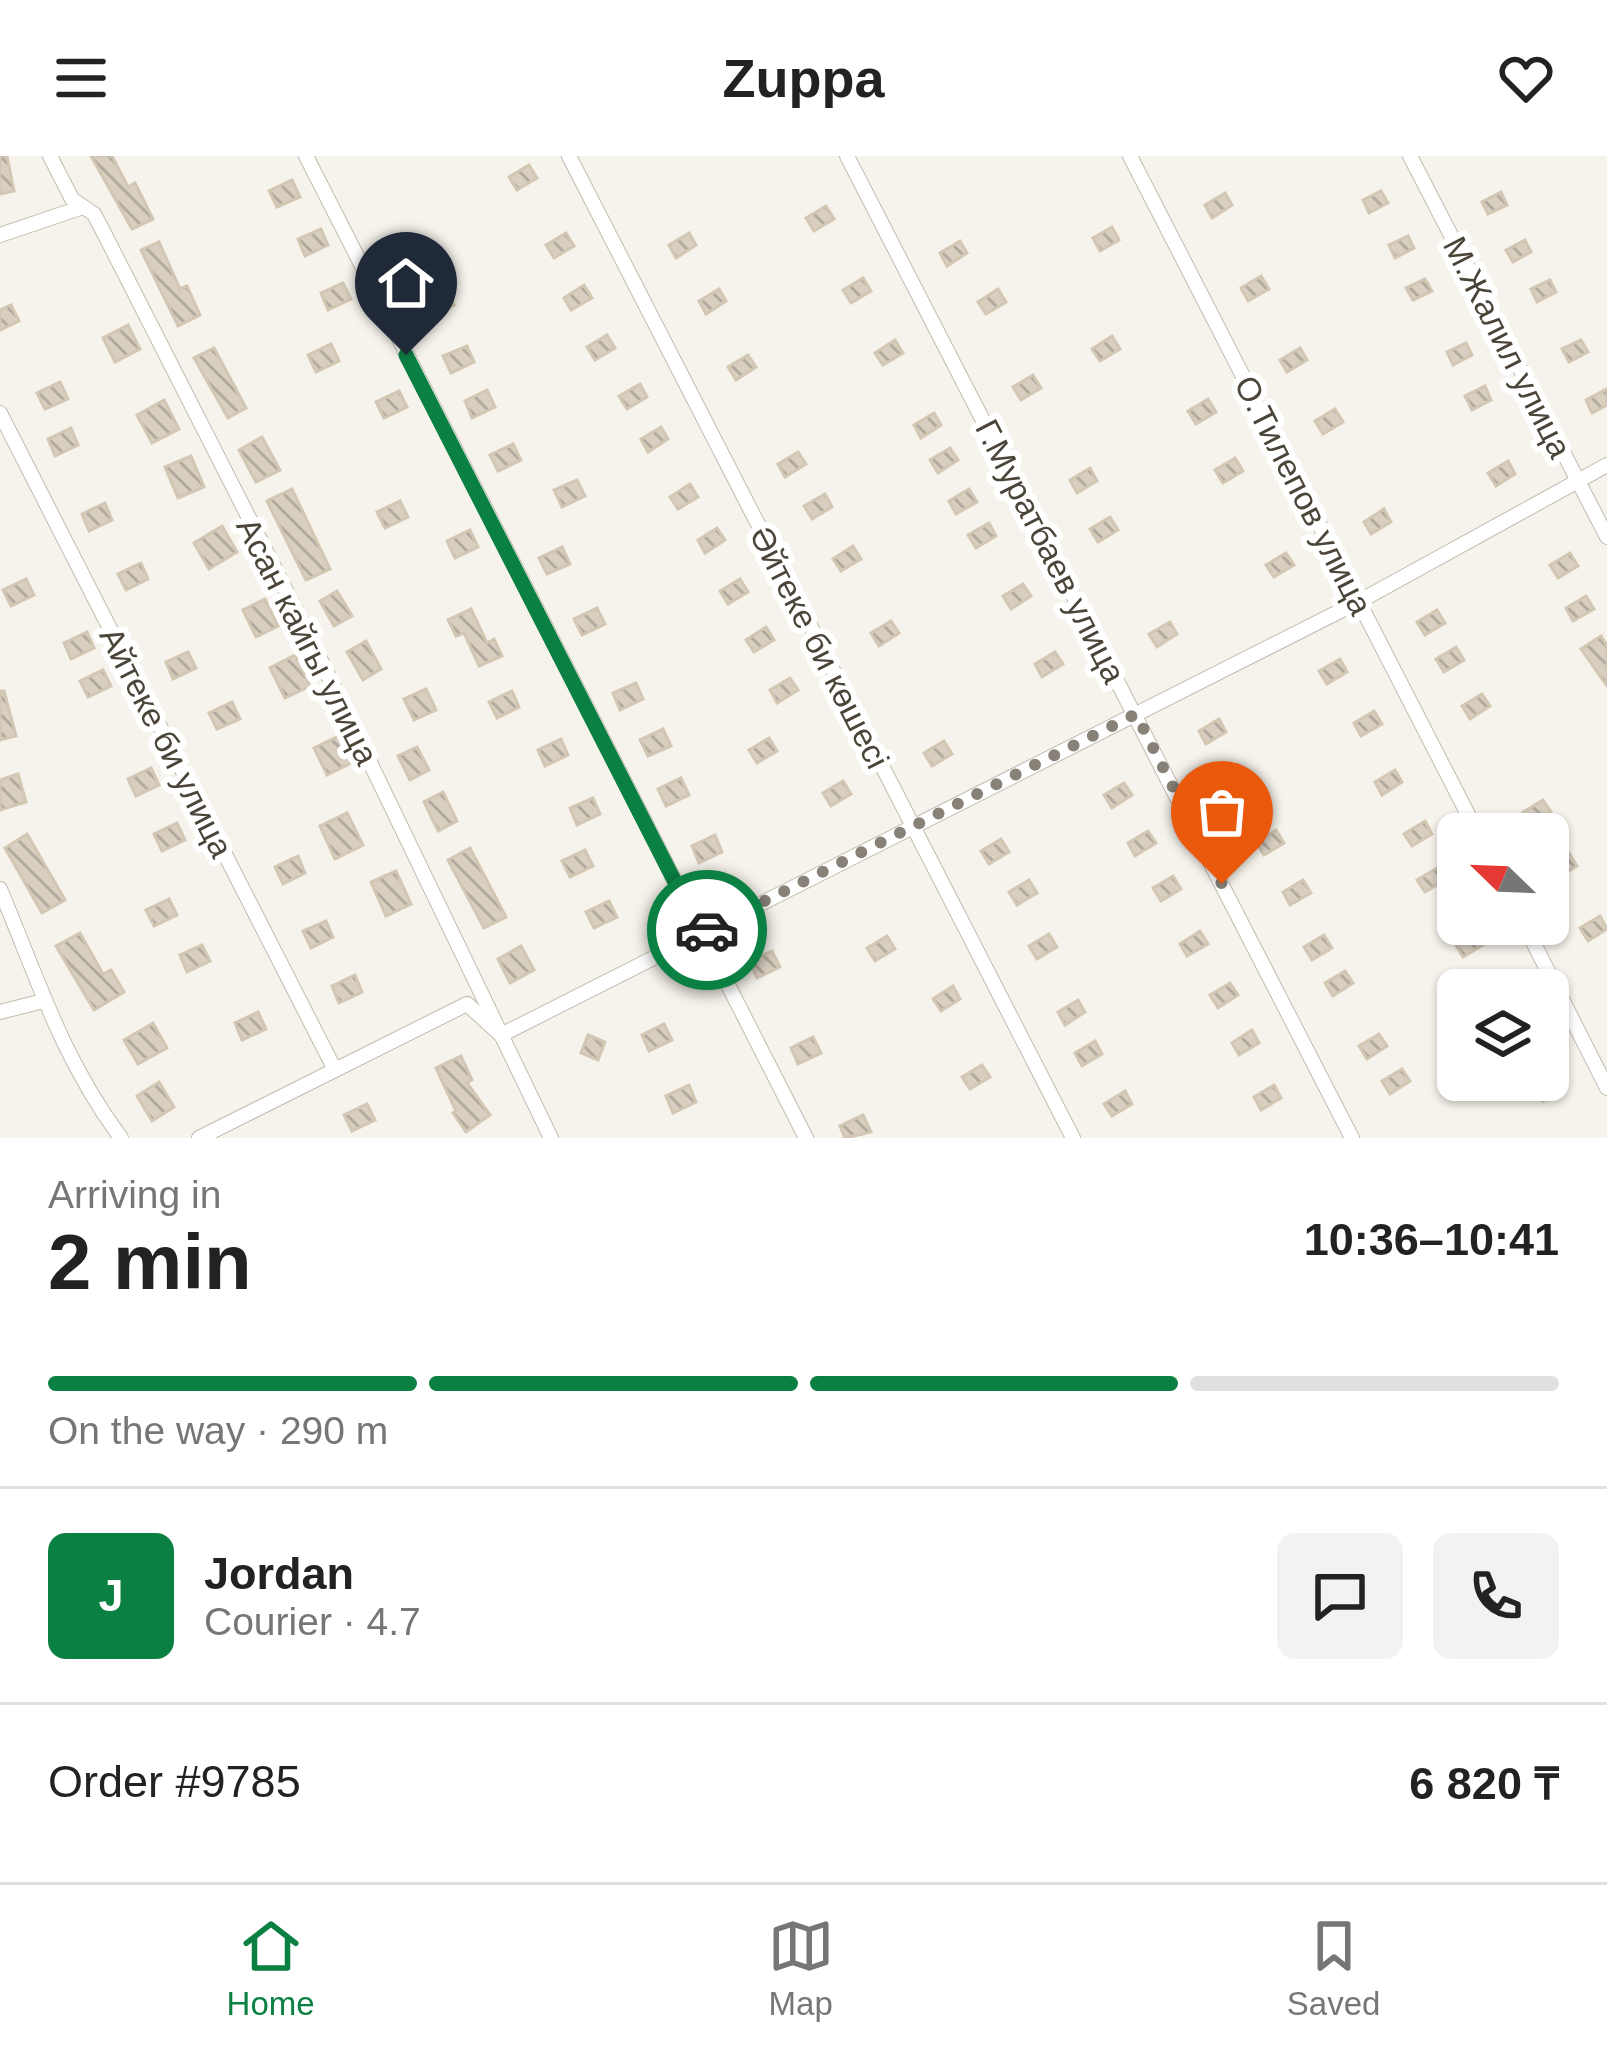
<!DOCTYPE html>
<html lang="en">
<head>
<meta charset="utf-8">
<style>
  :root { --surface:#fff; --page:#f2f2f2; --text:#222; --muted:#767676; --line:#e0e0e0; --accent:#0b8043 }
  body { margin:0; font-family:Helvetica,sans-serif; background:var(--page); color:var(--text); height:100vh; display:flex; flex-direction:column; font-size:45px; white-space:nowrap }
  * { box-sizing:border-box; margin:0 }
  p { font-size:39px; color:var(--muted) }
  .icon { flex:none; width:66px; height:66px; fill:none; stroke:currentColor; stroke-width:2; stroke-linecap:round; stroke-linejoin:round }
  .map { position:relative; height:982px; overflow:hidden }
  .side { display:flex; flex-direction:column; background:var(--surface); flex:1 }
  .side>* { flex:none }
  .needle { width:78px; rotate:293deg }
  .tools { position:absolute; left:1437px; top:657px; display:grid; gap:24px }
  .tools a { display:grid; place-items:center; width:132px; height:132px; border-radius:18px; background:var(--surface); box-shadow:0 3px 9px #0004; font-size:60px }
  .pin { position:absolute; display:grid; place-items:center; width:102px; height:102px; color:#fff; margin:-123px -51px; border-radius:50% 50% 50% 0; rotate:-45deg; box-shadow:0 0 12px #0007 }
  .pin .icon { rotate:45deg }
  .courier { position:absolute; display:grid; place-items:center; width:120px; height:120px; margin:-60px; border:9px solid #0b8043; border-radius:50%; background:#fff; color:#222; box-shadow:0 3px 15px #0007 }
  .summary em { font-style:normal; font-weight:700 }
  .summary div { display:flex; flex-direction:column-reverse }
  .summary { display:flex; align-items:center; justify-content:space-between; height:204px; padding:0 48px }
  h1 { font-size:78px; font-weight:700; line-height:90px }
  .bar { display:grid; grid-template-columns:repeat(4,1fr); gap:18px 12px; align-content:center; height:144px; padding:0 48px }
  .bar i { height:15px; border-radius:9px; background:var(--line) }
  .bar .on { background:var(--accent) }
  .bar p { grid-column:span 4 }
  .line { display:flex; align-items:center; gap:30px; padding:0 48px; border-top:3px solid var(--line) }
  .line div { flex:1 }
  .round { display:grid; place-items:center; flex:none; width:126px; height:126px; border-radius:18px; background:var(--page) }
  header { display:flex; justify-content:space-between; align-items:center; height:156px; padding:0 48px; background:var(--surface); font-size:54px; font-weight:700 }
  .tab-bar { display:flex; justify-content:space-around; align-items:center; height:168px; border-top:3px solid var(--line); background:var(--surface); font-size:33px; color:var(--muted) }
  .tab-bar a { display:grid; justify-items:center; gap:6px }
  .tab-bar .on { color:var(--accent) }
  .map>svg:first-child { display:block }
  .building { fill:url(#building-back-hatch); stroke:#d3c7b4; stroke-width:3 }
  .lines { fill:none; stroke-linecap:round; stroke-linejoin:round }
  .street-casing { stroke:#c2bbae; stroke-width:16 }
  .street { stroke:#fff; stroke-width:14 }
  .done { stroke:#878178; stroke-width:12; stroke-dasharray:0 21.6 }
  .route { stroke:#0b8043; stroke-width:15 }
  .labels { text-anchor:middle; stroke-width:12; stroke-linejoin:round; paint-order:stroke }
  .street-label { font-size:33px; fill:#4b4439; stroke:#fff }
</style>
</head>
<body>
<header><svg class="icon" aria-label="menu" viewBox="0 0 24 24"><path d="M4 6h16M4 12h16M4 18h16"/></svg>Zuppa<svg class="icon" aria-label="heart" viewBox="0 0 24 24"><path d="M12 20l-8-8c-3-5 5-10 8-4 3-6 11-1 8 4z"/></svg></header>
<div class="map">
<svg width="1607" height="982" viewBox="0 0 1607 982">
  <defs>
    <pattern id="building-back-hatch" width="6" height="6" patternUnits="userSpaceOnUse" patternTransform="scale(3)"><rect width="6" height="6" fill="#d8cfc1"/><path d="M-1 5l2 2M0 0l6 6M5-1l2 2" fill="none" stroke="#b1aa9e"/></pattern>
  </defs>
  <rect width="100%" height="100%" fill="#f6f3ec"/>
  <!-- building -->
  <g class="building">
    <polygon points="0,0 7,0 14,35 0,38"/>
    <polygon points="91,0 112,0 128,31 135,27 153,63 132,73"/>
    <polygon points="529,9 537,22 517,34 509,21"/>
    <polygon points="292,24 300,41 277,51 269,35"/>
    <polygon points="1381,35 1388,47 1369,57 1363,44"/>
    <polygon points="1501,36 1507,49 1488,58 1482,46"/>
    <polygon points="1225,37 1232,49 1212,62 1205,49"/>
    <polygon points="826,50 834,63 814,75 806,62"/>
    <polygon points="1112,71 1119,84 1100,95 1093,82"/>
    <polygon points="321,73 328,89 305,100 298,83"/>
    <polygon points="566,77 574,90 554,102 546,89"/>
    <polygon points="689,77 696,89 676,102 669,89"/>
    <polygon points="1408,80 1414,92 1395,102 1389,89"/>
    <polygon points="1525,84 1531,96 1513,106 1506,94"/>
    <polygon points="960,85 967,97 947,110 940,97"/>
    <polygon points="159,86 180,133 187,130 200,159 178,170 141,94"/>
    <polygon points="1261,120 1269,133 1248,145 1241,132"/>
    <polygon points="863,122 871,135 851,147 843,134"/>
    <polygon points="1425,123 1432,135 1413,144 1406,132"/>
    <polygon points="1550,124 1556,136 1537,146 1531,133"/>
    <polygon points="343,127 351,143 328,154 321,137"/>
    <polygon points="584,129 592,142 571,154 564,142"/>
    <polygon points="447,133 454,149 431,160 424,143"/>
    <polygon points="719,133 726,145 706,158 699,145"/>
    <polygon points="998,133 1006,146 986,158 978,146"/>
    <polygon points="11,149 19,165 0,174 0,154"/>
    <polygon points="128,169 140,193 115,206 103,182"/>
    <polygon points="607,179 615,192 595,204 587,191"/>
    <polygon points="1112,180 1120,193 1100,205 1092,193"/>
    <polygon points="895,184 903,197 883,209 875,197"/>
    <polygon points="1581,184 1588,196 1569,206 1562,193"/>
    <polygon points="1466,187 1472,199 1453,209 1447,196"/>
    <polygon points="331,188 339,205 316,216 308,199"/>
    <polygon points="467,190 474,206 451,217 443,200"/>
    <polygon points="214,192 246,252 228,262 194,202"/>
    <polygon points="1300,192 1307,204 1287,216 1280,204"/>
    <polygon points="748,199 756,211 736,224 728,211"/>
    <polygon points="1033,219 1041,232 1021,244 1013,231"/>
    <polygon points="60,226 68,243 45,253 37,237"/>
    <polygon points="640,228 647,241 627,253 619,240"/>
    <polygon points="1485,230 1491,244 1472,254 1465,240"/>
    <polygon points="1607,233 1607,249 1592,257 1586,244"/>
    <polygon points="487,234 495,251 472,262 465,245"/>
    <polygon points="399,235 407,251 384,262 376,246"/>
    <polygon points="1208,243 1216,256 1196,268 1188,255"/>
    <polygon points="164,244 179,273 152,287 137,259"/>
    <polygon points="1335,253 1343,266 1323,278 1315,265"/>
    <polygon points="934,257 941,269 921,282 914,269"/>
    <polygon points="661,271 668,283 648,296 641,283"/>
    <polygon points="71,272 78,289 55,300 48,283"/>
    <polygon points="262,281 280,314 256,326 239,294"/>
    <polygon points="513,288 521,304 498,315 490,299"/>
    <polygon points="950,292 958,304 938,317 930,304"/>
    <polygon points="798,296 806,308 785,321 778,308"/>
    <polygon points="191,300 204,331 178,342 165,311"/>
    <polygon points="1235,302 1243,315 1223,327 1215,314"/>
    <polygon points="1508,305 1515,318 1496,330 1488,317"/>
    <polygon points="1090,312 1097,325 1077,337 1070,324"/>
    <polygon points="577,324 585,340 562,351 554,334"/>
    <polygon points="690,328 698,341 678,353 670,341"/>
    <polygon points="292,333 330,413 306,424 267,345"/>
    <polygon points="969,333 977,346 956,358 949,345"/>
    <polygon points="825,338 832,351 812,363 804,350"/>
    <polygon points="400,345 408,361 385,372 377,356"/>
    <polygon points="105,347 112,364 89,375 82,358"/>
    <polygon points="1384,353 1391,366 1371,378 1364,366"/>
    <polygon points="1110,361 1118,374 1098,386 1090,373"/>
    <polygon points="989,367 996,380 976,392 968,379"/>
    <polygon points="222,370 237,396 209,413 194,387"/>
    <polygon points="717,372 725,384 705,397 698,384"/>
    <polygon points="470,374 478,391 455,402 447,385"/>
    <polygon points="853,390 861,403 841,415 833,403"/>
    <polygon points="562,391 570,408 547,418 539,402"/>
    <polygon points="1286,397 1294,409 1274,421 1266,409"/>
    <polygon points="1570,397 1578,410 1558,422 1550,409"/>
    <polygon points="141,407 148,423 126,434 118,418"/>
    <polygon points="26,423 34,439 11,450 3,434"/>
    <polygon points="740,423 748,436 728,448 720,435"/>
    <polygon points="1023,428 1031,440 1011,453 1003,440"/>
    <polygon points="337,435 352,460 334,470 320,445"/>
    <polygon points="1586,440 1594,453 1573,465 1566,452"/>
    <polygon points="265,443 278,470 256,481 243,454"/>
    <polygon points="597,452 605,468 582,479 574,463"/>
    <polygon points="471,453 487,487 494,483 502,500 479,510 464,477 456,480 448,464"/>
    <polygon points="1437,454 1445,467 1425,479 1417,466"/>
    <polygon points="891,465 899,477 879,490 871,477"/>
    <polygon points="1170,466 1177,478 1157,491 1149,478"/>
    <polygon points="766,471 774,484 754,496 746,484"/>
    <polygon points="87,476 94,492 71,503 64,487"/>
    <polygon points="1601,480 1607,490 1607,530 1581,493"/>
    <polygon points="366,485 381,513 363,524 347,496"/>
    <polygon points="1456,491 1464,504 1444,516 1436,503"/>
    <polygon points="188,496 196,512 173,523 166,506"/>
    <polygon points="1055,496 1063,508 1042,521 1035,508"/>
    <polygon points="295,499 310,530 285,542 270,512"/>
    <polygon points="1340,503 1347,516 1327,528 1319,515"/>
    <polygon points="103,514 111,530 88,541 80,525"/>
    <polygon points="790,522 798,534 777,547 770,534"/>
    <polygon points="636,527 643,543 620,554 613,537"/>
    <polygon points="426,533 436,554 414,564 404,543"/>
    <polygon points="0,535 4,535 16,580 0,584"/>
    <polygon points="512,535 519,551 497,562 489,546"/>
    <polygon points="1482,538 1490,550 1470,563 1462,550"/>
    <polygon points="232,546 240,563 217,573 209,557"/>
    <polygon points="1374,555 1382,568 1361,580 1354,567"/>
    <polygon points="1219,563 1226,576 1206,588 1199,575"/>
    <polygon points="663,573 671,590 648,600 640,584"/>
    <polygon points="337,581 351,607 327,619 314,592"/>
    <polygon points="769,582 777,595 757,607 749,594"/>
    <polygon points="561,583 568,599 545,610 538,594"/>
    <polygon points="944,585 952,598 932,610 924,597"/>
    <polygon points="417,591 429,614 410,624 398,600"/>
    <polygon points="151,612 159,629 136,640 128,623"/>
    <polygon points="1395,614 1402,626 1382,639 1375,626"/>
    <polygon points="18,618 26,646 0,654 0,624"/>
    <polygon points="681,622 689,639 666,650 658,633"/>
    <polygon points="843,625 851,638 831,650 823,637"/>
    <polygon points="1124,627 1132,639 1112,652 1104,639"/>
    <polygon points="1254,634 1262,647 1242,659 1234,647"/>
    <polygon points="443,636 457,665 438,675 424,646"/>
    <polygon points="593,642 600,658 577,669 570,652"/>
    <polygon points="1543,644 1551,656 1531,668 1523,656"/>
    <polygon points="347,657 363,689 335,703 320,670"/>
    <polygon points="1425,665 1432,678 1412,690 1404,678"/>
    <polygon points="177,667 185,684 162,695 154,678"/>
    <polygon points="1276,674 1284,687 1264,699 1256,686"/>
    <polygon points="1148,675 1156,687 1135,700 1128,687"/>
    <polygon points="27,678 65,744 42,757 5,692"/>
    <polygon points="715,679 722,696 699,707 692,690"/>
    <polygon points="1001,683 1009,696 989,708 981,695"/>
    <polygon points="470,692 506,761 484,772 448,704"/>
    <polygon points="585,694 593,710 570,721 562,705"/>
    <polygon points="1569,697 1577,710 1557,722 1549,710"/>
    <polygon points="298,700 305,717 283,728 275,711"/>
    <polygon points="1437,712 1445,724 1425,736 1417,724"/>
    <polygon points="396,715 411,748 386,760 371,726"/>
    <polygon points="1173,720 1181,733 1161,745 1153,732"/>
    <polygon points="1029,724 1037,737 1017,749 1009,736"/>
    <polygon points="1303,724 1311,737 1290,749 1283,736"/>
    <polygon points="169,743 177,759 154,770 146,754"/>
    <polygon points="609,745 617,761 594,772 586,756"/>
    <polygon points="1600,760 1607,773 1588,785 1580,772"/>
    <polygon points="326,765 333,781 311,792 303,775"/>
    <polygon points="1200,775 1208,788 1187,800 1180,788"/>
    <polygon points="1475,776 1483,789 1463,801 1455,788"/>
    <polygon points="80,777 103,818 111,814 124,836 94,854 56,790"/>
    <polygon points="1049,778 1057,791 1037,803 1029,790"/>
    <polygon points="1324,779 1332,792 1312,804 1304,791"/>
    <polygon points="887,780 895,793 875,805 867,792"/>
    <polygon points="202,789 210,805 187,816 180,799"/>
    <polygon points="521,790 534,814 510,827 498,803"/>
    <polygon points="772,795 780,811 757,822 749,805"/>
    <polygon points="1345,815 1353,827 1333,840 1325,827"/>
    <polygon points="355,819 362,836 339,847 332,830"/>
    <polygon points="1230,827 1238,839 1218,852 1210,839"/>
    <polygon points="953,830 960,843 941,855 933,843"/>
    <polygon points="1078,844 1085,856 1065,869 1058,856"/>
    <polygon points="258,856 266,873 242,884 235,867"/>
    <polygon points="153,867 167,892 138,908 124,884"/>
    <polygon points="664,868 672,884 649,895 642,879"/>
    <polygon points="1252,874 1259,887 1239,899 1232,887"/>
    <polygon points="1379,878 1387,890 1367,903 1359,890"/>
    <polygon points="588,879 605,886 598,904 581,897"/>
    <polygon points="813,881 821,897 798,908 791,892"/>
    <polygon points="1095,885 1102,898 1082,910 1075,897"/>
    <polygon points="461,900 472,924 467,927 490,959 466,976 453,957 456,955 436,912"/>
    <polygon points="982,909 990,921 970,933 962,921"/>
    <polygon points="1402,913 1410,925 1390,938 1382,925"/>
    <polygon points="1556,920 1563,933 1543,945 1536,933"/>
    <polygon points="159,926 174,951 152,965 137,940"/>
    <polygon points="689,929 696,946 673,957 666,940"/>
    <polygon points="1274,929 1281,942 1261,954 1254,941"/>
    <polygon points="1125,935 1132,948 1112,960 1104,948"/>
    <polygon points="367,948 375,964 352,975 344,959"/>
    <polygon points="863,959 871,976 845,982 840,970"/>
  </g>
  <g class="lines">
    <defs>
      <g id="street">
        <polyline points="50,0 72,43 94,58 105,79 309,480 551,982"/>
        <polyline points="306,0 806,982"/>
        <polyline points="569,0 1073,982"/>
        <polyline points="847,0 1352,982"/>
        <polyline points="1130,0 1478,678"/>
        <polyline points="1410,0 1607,381"/>
        <polyline points="0,79 83,51"/>
        <polyline points="0,257 335,914"/>
        <path d="M0,733C38,823 61,901 121,982"/>
        <polyline points="1524,768 1607,932"/>
        <polyline points="0,856 43,845"/>
        <polyline points="199,982 467,848 501,879 1358,446 1607,309"/>
      </g>
    </defs>
    <!-- street casing -->
    <use href="#street" class="street-casing"/>
    <!-- street -->
    <use href="#street" class="street"/>
  </g>
  <g class="lines">
    <!-- done -->
    <polyline class="done" points="707,774 1136,558 1222,728"/>
    <!-- route -->
    <polyline class="route" points="406,199 701,777 707,774"/>
  </g>
  <g class="labels">
    <!-- street labels -->
    <g class="street-label">
      <text transform="translate(1508 191) rotate(63)" y="12">М.Жалил улица</text>
      <text transform="translate(1304 339) rotate(63)" y="12">О.Тилепов улица</text>
      <text transform="translate(1051 395) rotate(63)" y="12">Г.Муратбаев улица</text>
      <text transform="translate(308 485) rotate(63)" y="12">Асан кайгы улица</text>
      <text transform="translate(820 491) rotate(63)" y="12">Әйтеке би көшесі</text>
      <text transform="translate(167 586) rotate(63)" y="12">Айтеке би улица</text>
    </g>
  </g>
</svg>
<div class="tools">
<a><svg class="needle" viewBox="-14 -14 28 28"><path d="M0-13l5 13h-10z" fill="#e53935"/><path d="M0 13l5-13h-10z" fill="#767676"/></svg></a>
<a><svg class="icon" aria-label="layers" viewBox="0 0 24 24"><path d="M12 4l9 5-9 5-9-5zM3 14l9 5 9-5"/></svg></a>
</div>
<div class="pin" style="left:1222px;top:728px;background:#ea580c"><svg class="icon" aria-label="bag" viewBox="0 0 24 24"><path d="M5 8h14l-1 12H6zM9 8a3 3 0 0 1 6 0"/></svg></div>
<div class="pin" style="left:406px;top:199px;background:#1f2937"><svg class="icon" aria-label="home" viewBox="0 0 24 24"><path d="M3 11l9-7 9 7M6 9v11h12V9"/></svg></div>
<div class="courier" style="left:707px;top:774px"><svg class="icon" aria-label="car" viewBox="0 0 24 24"><path d="M5 17H2v-5l4-1 3-4h7l3 4 3 1v5h-3M9 17h6M6 11h13"/><circle cx="7" cy="17" r="2"/><circle cx="17" cy="17" r="2"/></svg></div>
</div>
<section class="side">
<div class="summary"><div><h1>2 min</h1><p>Arriving in</p></div><em>10:36–10:41</em></div>
<div class="bar"><i class="on"></i><i class="on"></i><i class="on"></i><i></i><p>On the way · 290 m</p></div>
<div class="line" style="height:216px"><b class="round" style="background:var(--accent);color:#fff">J</b><div><b>Jordan</b><p>Courier · 4.7</p></div><a class="round"><svg class="icon" aria-label="chat" viewBox="0 0 24 24"><path d="M4 5h16v11H9l-5 4z"/></svg></a><a class="round"><svg class="icon" aria-label="phone" viewBox="0 0 24 24"><path d="M5 4h4l2 5-3 2q2 4 5 5l2-3 5 2v4C11 20 4 13 5 4z"/></svg></a></div>
<div class="line" style="height:156px"><div>Order #9785</div><b>6 820 ₸</b></div>
</section>
<nav class="tab-bar">
<a class="on"><svg class="icon" aria-label="home" viewBox="0 0 24 24"><path d="M3 11l9-7 9 7M6 9v11h12V9"/></svg>Home</a>
<a><svg class="icon" aria-label="map" viewBox="0 0 24 24"><path d="M3 6l6-2 6 2 6-2v14l-6 2-6-2-6 2zM9 4v14M15 6v14"/></svg>Map</a>
<a><svg class="icon" aria-label="saved" viewBox="0 0 24 24"><path d="M7 4h10v16l-5-4-5 4z"/></svg>Saved</a>
</nav>
</body>
</html>
